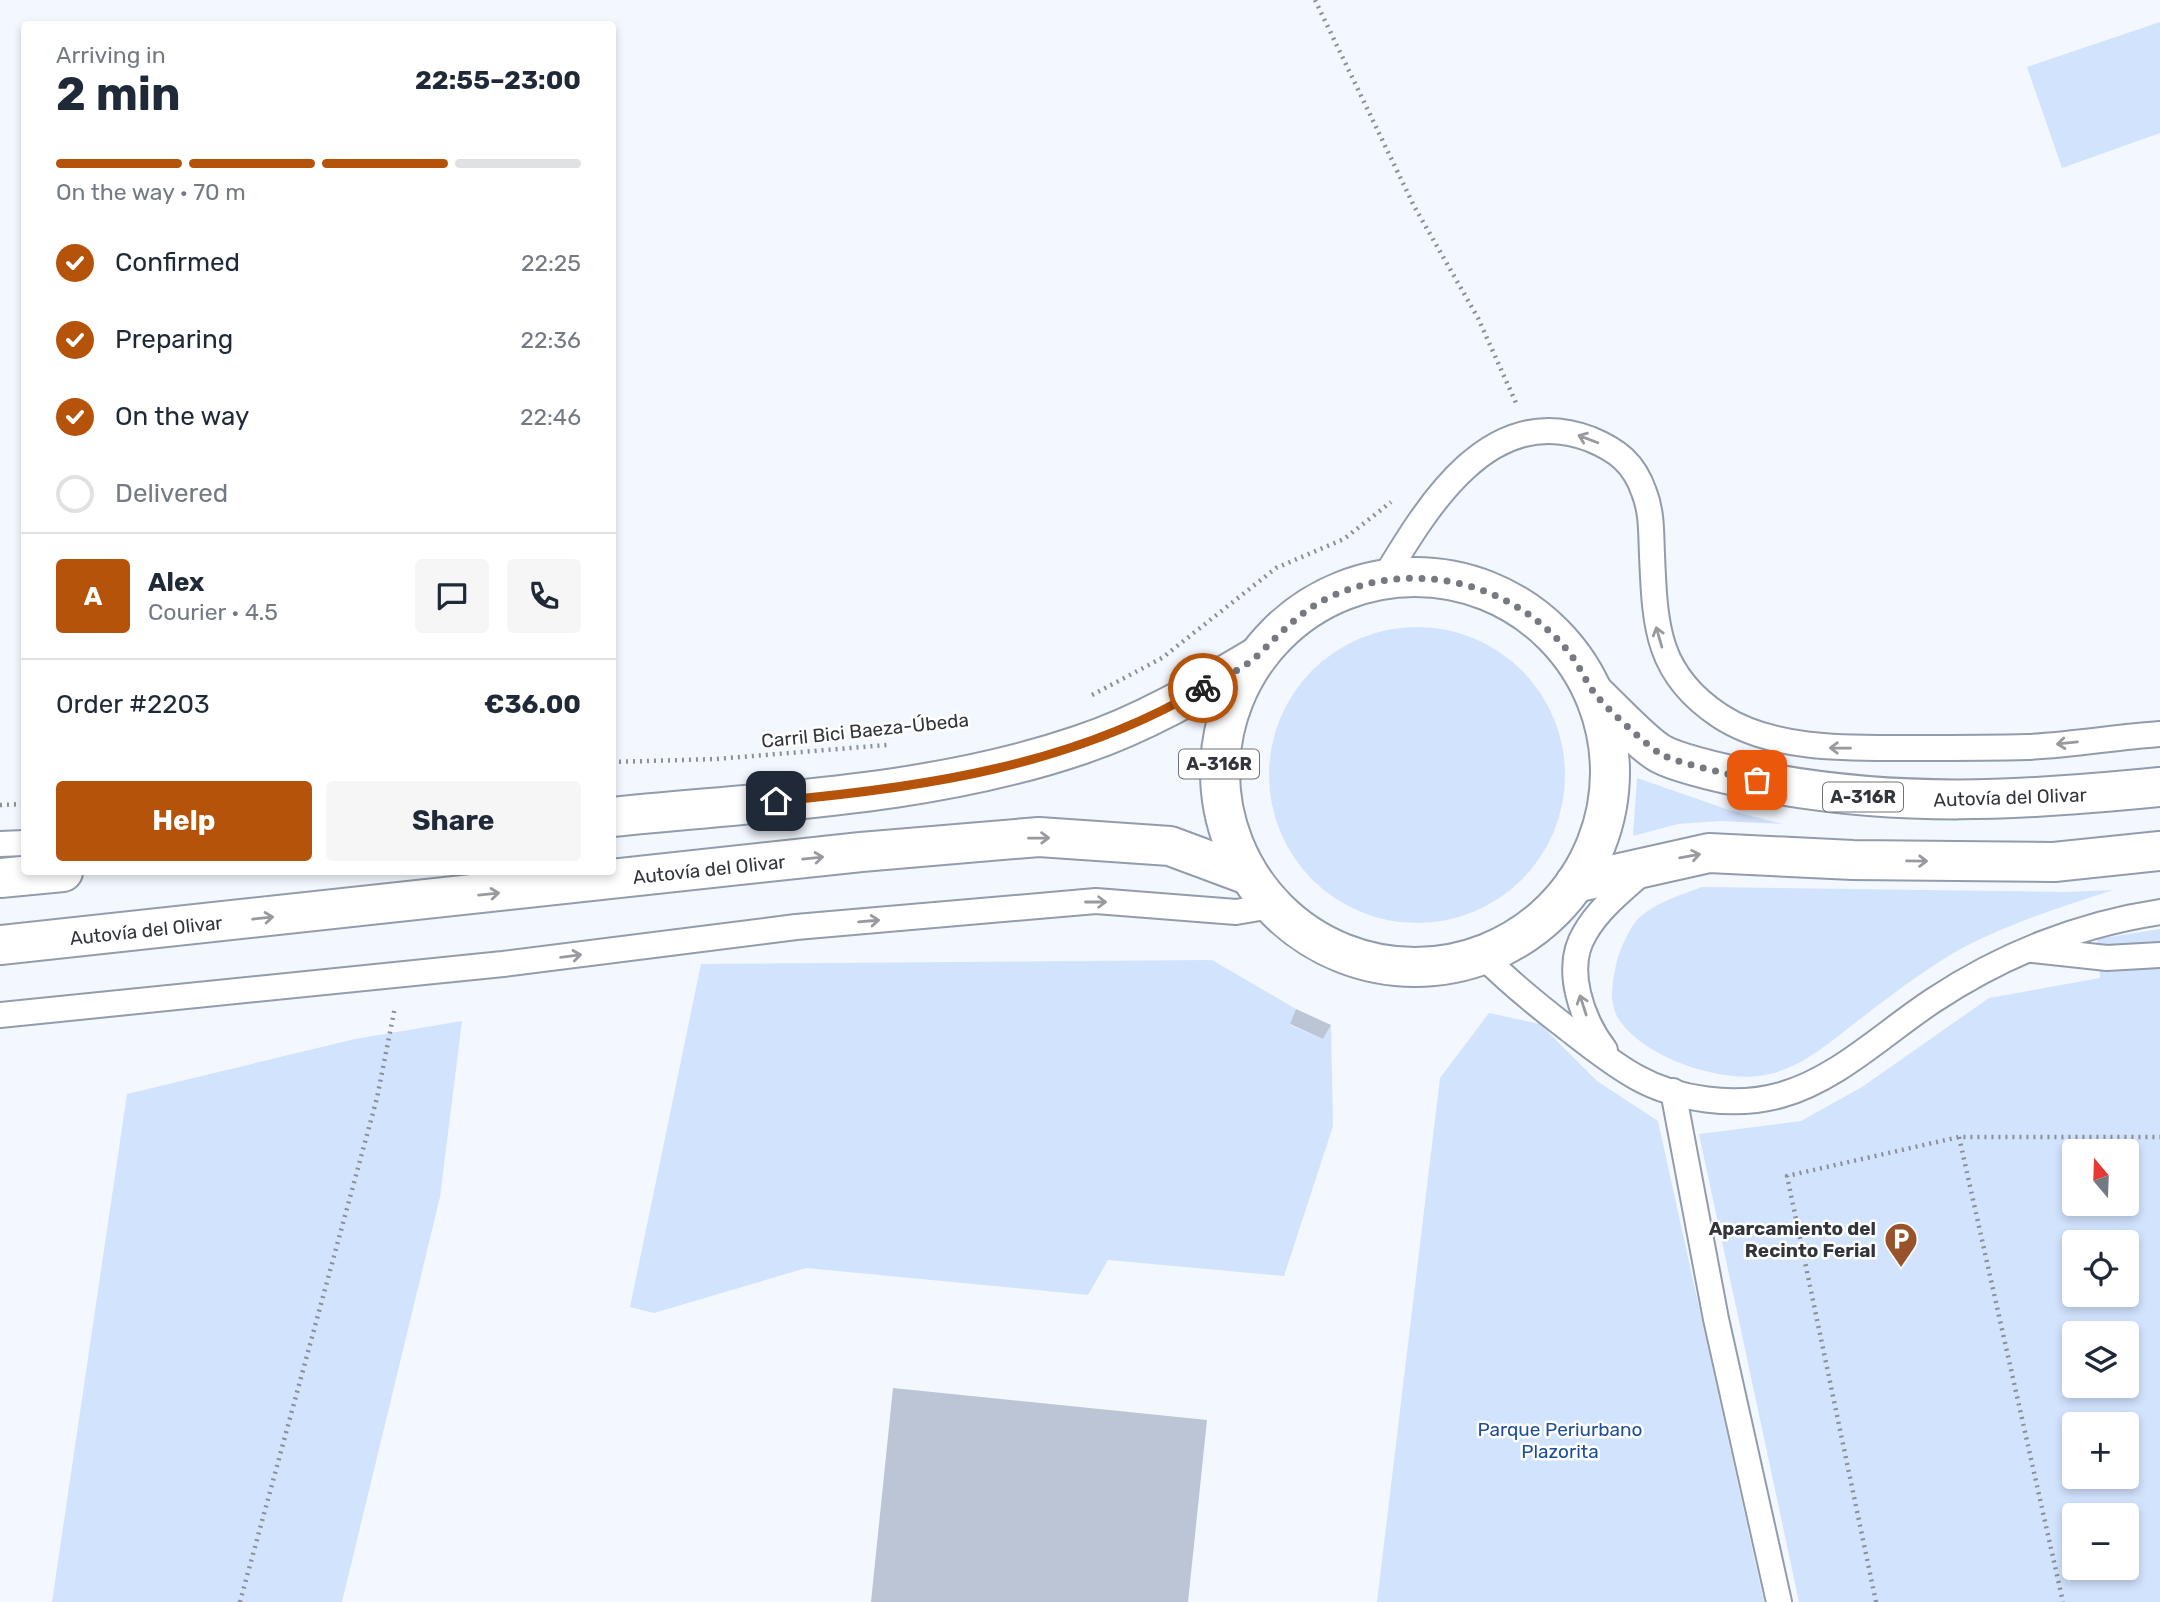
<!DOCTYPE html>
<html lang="en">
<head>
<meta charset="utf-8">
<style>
  :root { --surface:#fff; --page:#f6f6f7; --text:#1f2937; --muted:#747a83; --line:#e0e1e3; --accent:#b45309 }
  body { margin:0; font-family:Rubik,sans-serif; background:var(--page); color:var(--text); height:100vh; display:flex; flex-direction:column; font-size:26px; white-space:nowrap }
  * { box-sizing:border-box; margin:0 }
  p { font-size:23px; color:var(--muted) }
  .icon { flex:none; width:38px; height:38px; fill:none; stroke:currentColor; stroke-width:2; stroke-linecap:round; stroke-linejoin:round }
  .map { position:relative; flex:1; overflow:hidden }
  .panel { position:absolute; left:21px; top:21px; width:595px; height:854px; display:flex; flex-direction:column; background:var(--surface); border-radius:7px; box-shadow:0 4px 10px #0003 }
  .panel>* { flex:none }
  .needle { width:46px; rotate:341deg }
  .tools { position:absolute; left:2062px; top:1139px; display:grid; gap:14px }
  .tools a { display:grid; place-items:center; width:77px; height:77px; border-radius:7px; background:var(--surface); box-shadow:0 4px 10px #0003; font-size:35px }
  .pin { position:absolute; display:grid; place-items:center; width:60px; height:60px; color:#fff; margin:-30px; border-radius:14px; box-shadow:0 4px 10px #0006 }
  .courier { position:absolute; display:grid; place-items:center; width:70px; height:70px; margin:-35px; border:5px solid #b45309; border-radius:50%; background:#fff; color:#222; box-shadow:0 2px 9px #0007 }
  .head em { font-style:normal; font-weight:700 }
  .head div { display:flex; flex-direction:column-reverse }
  .head { display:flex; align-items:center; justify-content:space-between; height:119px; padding:0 35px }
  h1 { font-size:46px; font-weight:700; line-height:52px }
  .bar { display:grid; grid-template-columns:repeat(4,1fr); gap:10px 7px; align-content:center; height:84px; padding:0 35px }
  .bar i { height:9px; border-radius:5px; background:var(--line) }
  .bar .active { background:var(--accent) }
  .bar p { grid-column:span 4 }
  .line { display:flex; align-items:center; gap:18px; padding:0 35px; border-top:2px solid var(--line) }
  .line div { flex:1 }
  .round { display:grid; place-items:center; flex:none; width:74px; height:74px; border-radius:7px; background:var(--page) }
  ol { padding:0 35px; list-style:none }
  li { display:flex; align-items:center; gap:21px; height:77px }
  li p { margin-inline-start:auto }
  li .icon { padding:7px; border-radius:50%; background:var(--accent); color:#fff; stroke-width:4 }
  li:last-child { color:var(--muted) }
  li i { width:38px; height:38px; border:4px solid var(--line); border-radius:50% }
  .action { display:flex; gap:14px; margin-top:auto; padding:14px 35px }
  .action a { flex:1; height:80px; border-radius:7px; background:var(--accent); color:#fff; font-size:28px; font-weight:700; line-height:80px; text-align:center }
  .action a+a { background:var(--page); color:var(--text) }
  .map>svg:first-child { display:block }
  .green { fill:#d2e3fe; fill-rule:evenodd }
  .building { fill:#bbc5d5 }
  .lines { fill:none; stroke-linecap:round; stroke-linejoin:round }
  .service-casing { stroke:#929cab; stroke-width:28 }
  .trunk-casing { stroke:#929cab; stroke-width:42 }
  .path { stroke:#8b8f96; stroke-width:4.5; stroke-dasharray:2 5; stroke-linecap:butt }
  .service { stroke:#fff; stroke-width:24 }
  .trunk { stroke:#fff; stroke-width:38 }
  .oneway { stroke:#989a9e }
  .done { stroke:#767a80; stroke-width:7; stroke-dasharray:0 12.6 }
  .route { stroke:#b45309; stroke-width:9 }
  .labels { text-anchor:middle; stroke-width:5; stroke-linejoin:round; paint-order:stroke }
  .shield { fill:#fff; stroke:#707276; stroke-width:2 }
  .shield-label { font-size:18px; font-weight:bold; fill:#32363c }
  .street-label { font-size:19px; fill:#32363c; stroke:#fff }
  .poi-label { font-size:19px; font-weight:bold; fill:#32363c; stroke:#fff; text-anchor:end }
  .park-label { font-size:19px; fill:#1c4f9b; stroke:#fff }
</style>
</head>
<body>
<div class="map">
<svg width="2160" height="1602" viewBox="0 0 2160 1602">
  <rect width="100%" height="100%" fill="#f3f7fe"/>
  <!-- green -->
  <g class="green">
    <polygon points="2160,22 2160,133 2062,168 2027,67"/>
    <circle cx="1417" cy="775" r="148"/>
    <polygon points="1637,778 1729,810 1783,824 1720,821 1678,824 1633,836"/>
    <path d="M1702,887L2065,892L2113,890C2058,908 2000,926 1950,955C1917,975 1885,1000 1855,1023C1825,1046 1798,1071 1758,1076C1715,1081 1645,1057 1620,1021C1608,1004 1612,983 1616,965C1619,951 1630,926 1640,917C1657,902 1681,895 1702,887Z"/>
    <path d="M2160,929V1602H1799L1699,1134L1801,1121L1862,1087L1989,998L2100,978L2097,939ZM2074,1152H2126V1204H2074ZM2074,1242H2126V1295H2074ZM2074,1334H2126V1386H2074ZM2074,1424H2126V1477H2074ZM2074,1516H2126V1568H2074Z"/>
    <polygon points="1212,960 1296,1009 1290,1025 1323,1039 1331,1025 1333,1126 1284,1276 1108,1260 1088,1295 806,1268 654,1313 630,1307 701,964"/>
    <polygon points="1489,1013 1540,1024 1597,1081 1658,1121 1764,1602 1377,1602 1440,1078"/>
    <polygon points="462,1021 440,1197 342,1602 52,1602 127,1094 355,1039"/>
  </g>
  <!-- building -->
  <g class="building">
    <polygon points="1296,1009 1331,1025 1323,1039 1290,1024"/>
    <polygon points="893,1388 1207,1420 1188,1602 871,1602"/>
  </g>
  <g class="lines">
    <defs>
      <g id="service">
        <path d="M1383,580C1427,507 1489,401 1590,439C1617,450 1634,463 1644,492C1652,512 1651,533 1652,555C1655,625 1656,674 1720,716C1775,752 1855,748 1917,748C1954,748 1991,748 2028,747C2072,745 2116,737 2160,734"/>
        <polyline points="0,844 24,843"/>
        <polyline points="2033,950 2107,958 2160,955"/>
        <path d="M1482,955C1509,982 1537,1005 1567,1028C1589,1045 1611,1063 1636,1077C1677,1100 1735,1108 1781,1095C1838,1079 1885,1032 1934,1000C2002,955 2080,924 2160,912"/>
        <polyline points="0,1015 503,964 796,927 1096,901 1236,912 1271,906"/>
        <path d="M1605,1050C1582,1020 1563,968 1585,933C1599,908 1624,889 1645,870"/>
        <polyline points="1673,1091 1716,1319 1779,1602"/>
      </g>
      <g id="trunk">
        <circle cx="1415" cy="772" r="195"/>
        <path d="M1594,693C1610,708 1644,745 1661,754C1681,765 1734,776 1758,781C1897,808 2021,801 2160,787"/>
        <path d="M612,817C769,801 930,796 1080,745C1143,724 1199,691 1256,657"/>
        <polyline points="0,878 63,872"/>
        <polyline points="1575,883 1709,853 1853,860 2054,862 2160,851"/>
        <polyline points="0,945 861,852 1039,837 1170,846 1248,875"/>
      </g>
    </defs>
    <!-- service casing -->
    <use href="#service" class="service-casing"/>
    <!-- trunk casing -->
    <use href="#trunk" class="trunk-casing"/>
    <!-- path -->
    <g class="path">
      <polyline points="1315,0 1414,206 1478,318 1516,403"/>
      <polyline points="1092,695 1162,658 1276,568 1344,539 1391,502"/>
      <polyline points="612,762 716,759 887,745"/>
      <polyline points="0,805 24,804"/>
      <polyline points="1959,1137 2063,1602"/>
      <polyline points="240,1602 377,1098 395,1007"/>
      <polyline points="1876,1602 1787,1176 1959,1137 2160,1137"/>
    </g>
    <!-- service -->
    <use href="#service" class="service"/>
    <!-- trunk -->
    <use href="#trunk" class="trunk"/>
  </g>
  <!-- one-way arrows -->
  <defs><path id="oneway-shaft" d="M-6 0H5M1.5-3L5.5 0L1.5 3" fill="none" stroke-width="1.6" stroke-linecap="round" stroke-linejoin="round" transform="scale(1.75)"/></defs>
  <g class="oneway">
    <use href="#oneway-shaft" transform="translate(1588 439) rotate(-159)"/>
    <use href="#oneway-shaft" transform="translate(1659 637) rotate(-106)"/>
    <use href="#oneway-shaft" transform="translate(2067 743) rotate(174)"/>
    <use href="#oneway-shaft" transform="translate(1840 748) rotate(-179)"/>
    <use href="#oneway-shaft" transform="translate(1039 838) rotate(-1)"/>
    <use href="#oneway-shaft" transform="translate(1690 856) rotate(-10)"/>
    <use href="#oneway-shaft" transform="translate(813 858) rotate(-6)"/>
    <use href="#oneway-shaft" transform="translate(1917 861) rotate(1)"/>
    <use href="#oneway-shaft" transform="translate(489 894) rotate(-6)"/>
    <use href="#oneway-shaft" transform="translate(1096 902)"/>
    <use href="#oneway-shaft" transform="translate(263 918) rotate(-6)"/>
    <use href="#oneway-shaft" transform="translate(869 921) rotate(-5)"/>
    <use href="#oneway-shaft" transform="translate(571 956) rotate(-7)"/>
    <use href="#oneway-shaft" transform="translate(1583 1005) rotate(-108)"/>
  </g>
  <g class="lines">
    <!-- done -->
    <path class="done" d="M1203,688C1221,678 1244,669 1258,655C1282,632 1301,610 1332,596C1415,559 1510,581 1568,651C1578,663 1584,678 1593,691C1602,705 1646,744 1659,753C1675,763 1736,776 1757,780"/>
    <!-- route -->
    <path class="route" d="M776,801C922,788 1075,765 1203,688"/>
  </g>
  <!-- icons -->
  <defs>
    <symbol id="parking-pin" viewBox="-11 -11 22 30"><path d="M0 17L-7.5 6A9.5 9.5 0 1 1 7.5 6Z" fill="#99532a" stroke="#fff"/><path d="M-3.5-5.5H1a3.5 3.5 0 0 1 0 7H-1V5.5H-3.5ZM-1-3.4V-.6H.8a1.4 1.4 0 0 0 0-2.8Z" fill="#fff"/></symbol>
  </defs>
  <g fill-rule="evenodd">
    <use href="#parking-pin" x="1882" y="1220" width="38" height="52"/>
  </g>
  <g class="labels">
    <!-- shield labels -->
    <g class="shield">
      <rect x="1179" y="749.5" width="80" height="29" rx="5"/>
      <rect x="1823" y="782.5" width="80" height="29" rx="5"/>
    </g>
    <g class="shield-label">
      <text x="1219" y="770">A-316R</text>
      <text x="1863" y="803">A-316R</text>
    </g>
    <!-- street labels -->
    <g class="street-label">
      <text transform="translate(865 730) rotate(-6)" y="7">Carril Bici Baeza-Úbeda</text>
      <text transform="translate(2010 797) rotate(-2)" y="7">Autovía del Olivar</text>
      <text transform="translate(709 869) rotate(-6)" y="7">Autovía del Olivar</text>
      <text transform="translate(146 930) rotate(-6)" y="7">Autovía del Olivar</text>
    </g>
    <!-- poi labels -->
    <g class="poi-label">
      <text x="1876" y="1235">Aparcamiento del<tspan x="1876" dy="22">Recinto Ferial</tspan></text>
    </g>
    <!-- park labels -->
    <g class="park-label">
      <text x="1560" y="1436">Parque Periurbano<tspan x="1560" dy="22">Plazorita</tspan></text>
    </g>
  </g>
</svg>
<div class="tools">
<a><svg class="needle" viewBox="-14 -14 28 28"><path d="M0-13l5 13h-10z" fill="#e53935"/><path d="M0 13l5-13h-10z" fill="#747a83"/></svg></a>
<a><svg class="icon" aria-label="locate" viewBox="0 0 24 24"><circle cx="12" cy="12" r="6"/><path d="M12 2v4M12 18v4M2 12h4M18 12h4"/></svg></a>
<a><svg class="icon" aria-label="layers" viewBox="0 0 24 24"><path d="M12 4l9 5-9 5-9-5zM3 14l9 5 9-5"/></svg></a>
<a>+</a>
<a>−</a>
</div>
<div class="pin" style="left:1757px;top:780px;background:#ea580c"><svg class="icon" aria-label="bag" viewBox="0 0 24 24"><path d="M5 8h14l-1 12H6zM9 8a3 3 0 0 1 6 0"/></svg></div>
<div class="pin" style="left:776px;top:801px;background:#1f2937"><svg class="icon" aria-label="home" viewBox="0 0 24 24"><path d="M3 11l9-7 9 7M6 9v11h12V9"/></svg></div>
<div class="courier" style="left:1203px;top:688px"><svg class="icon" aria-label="bike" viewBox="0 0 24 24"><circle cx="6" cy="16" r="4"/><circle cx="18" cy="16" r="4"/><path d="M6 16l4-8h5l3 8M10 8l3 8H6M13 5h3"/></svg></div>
<section class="panel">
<div class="head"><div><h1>2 min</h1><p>Arriving in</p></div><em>22:55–23:00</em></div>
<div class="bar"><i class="active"></i><i class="active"></i><i class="active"></i><i></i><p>On the way · 70 m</p></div>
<ol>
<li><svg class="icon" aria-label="check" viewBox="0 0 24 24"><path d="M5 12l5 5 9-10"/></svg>Confirmed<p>22:25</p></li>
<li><svg class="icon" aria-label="check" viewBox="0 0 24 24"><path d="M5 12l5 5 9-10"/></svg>Preparing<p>22:36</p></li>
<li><svg class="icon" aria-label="check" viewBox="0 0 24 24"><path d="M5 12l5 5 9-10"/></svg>On the way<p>22:46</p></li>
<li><i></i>Delivered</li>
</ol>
<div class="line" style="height:126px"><b class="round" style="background:var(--accent);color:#fff">A</b><div><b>Alex</b><p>Courier · 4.5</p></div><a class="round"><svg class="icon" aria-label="chat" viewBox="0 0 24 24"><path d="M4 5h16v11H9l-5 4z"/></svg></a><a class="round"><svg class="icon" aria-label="phone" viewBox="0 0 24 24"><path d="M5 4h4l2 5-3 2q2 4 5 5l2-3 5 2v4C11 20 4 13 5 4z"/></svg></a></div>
<div class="line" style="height:91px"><div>Order #2203</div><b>€36.00</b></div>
<div class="action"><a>Help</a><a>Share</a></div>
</section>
</div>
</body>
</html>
